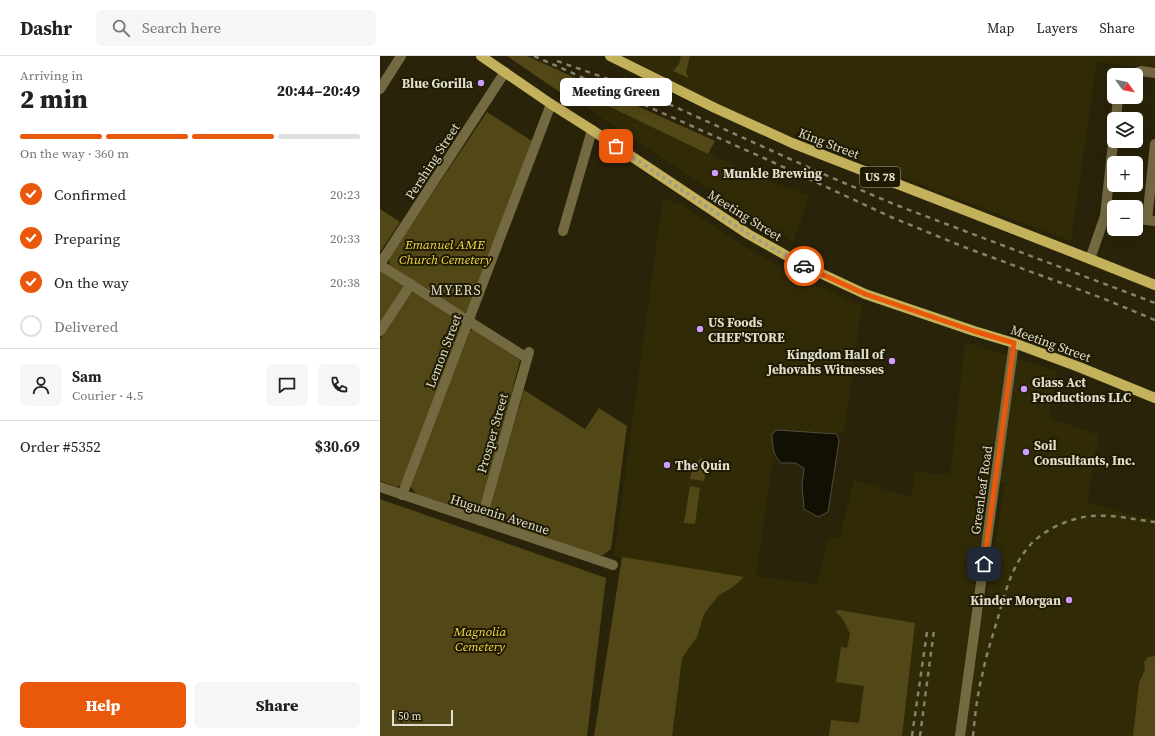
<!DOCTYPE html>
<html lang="en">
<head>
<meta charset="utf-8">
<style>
  :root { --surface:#fff; --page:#f6f6f6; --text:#222; --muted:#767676; --line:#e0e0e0; --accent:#ea580c }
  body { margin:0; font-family:"Source Serif 4",serif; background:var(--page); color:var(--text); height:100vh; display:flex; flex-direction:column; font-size:15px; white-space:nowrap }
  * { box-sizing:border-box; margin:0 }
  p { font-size:13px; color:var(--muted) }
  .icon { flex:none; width:22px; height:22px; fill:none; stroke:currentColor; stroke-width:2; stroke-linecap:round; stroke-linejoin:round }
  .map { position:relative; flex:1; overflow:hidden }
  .details { display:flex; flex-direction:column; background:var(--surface); width:380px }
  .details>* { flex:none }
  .needle { width:26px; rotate:123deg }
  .buttons { position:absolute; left:727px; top:12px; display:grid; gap:8px }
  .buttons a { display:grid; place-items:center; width:36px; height:36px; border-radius:6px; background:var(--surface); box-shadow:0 4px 16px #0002; font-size:20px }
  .scale { position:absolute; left:12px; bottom:10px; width:61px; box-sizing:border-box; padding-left:4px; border:2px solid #e0ddce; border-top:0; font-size:11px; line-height:14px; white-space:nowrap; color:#e0ddce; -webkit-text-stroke:3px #1f1a02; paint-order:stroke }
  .pin { position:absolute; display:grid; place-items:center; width:34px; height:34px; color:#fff; margin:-17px; border-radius:8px; box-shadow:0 2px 6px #0006 }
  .courier { position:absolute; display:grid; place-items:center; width:40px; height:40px; margin:-20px; border:3px solid #ea580c; border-radius:50%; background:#fff; color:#222; box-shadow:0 1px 5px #0007 }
  .bubble { position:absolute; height:28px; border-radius:6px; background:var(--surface); box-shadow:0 4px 16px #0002; font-size:13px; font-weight:800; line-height:28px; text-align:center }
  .summary em { font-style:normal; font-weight:800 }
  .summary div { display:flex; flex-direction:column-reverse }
  .summary { display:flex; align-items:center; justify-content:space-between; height:68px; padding:0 20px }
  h1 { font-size:26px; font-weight:800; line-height:30px }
  .bar { display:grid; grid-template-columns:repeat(4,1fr); gap:6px 4px; align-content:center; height:48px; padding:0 20px }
  .bar i { height:5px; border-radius:3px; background:var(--line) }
  .bar .on { background:var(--accent) }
  .bar p { grid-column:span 4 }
  .line { display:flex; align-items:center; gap:10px; padding:0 20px; border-top:1px solid var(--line) }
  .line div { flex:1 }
  .round { display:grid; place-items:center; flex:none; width:42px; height:42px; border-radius:6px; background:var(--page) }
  ol { padding:0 20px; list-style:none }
  li { display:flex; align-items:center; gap:12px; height:44px }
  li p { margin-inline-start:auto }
  li .icon { padding:4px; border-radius:50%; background:var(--accent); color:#fff; stroke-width:4 }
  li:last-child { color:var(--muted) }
  li i { width:22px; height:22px; border:2px solid var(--line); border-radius:50% }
  .button { display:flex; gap:8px; margin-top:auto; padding:8px 20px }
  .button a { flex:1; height:46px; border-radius:6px; background:var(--accent); color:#fff; font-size:16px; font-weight:800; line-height:46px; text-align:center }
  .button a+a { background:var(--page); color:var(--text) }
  header { display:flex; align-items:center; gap:24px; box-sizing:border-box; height:56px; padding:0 20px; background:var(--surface); border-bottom:1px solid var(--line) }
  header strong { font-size:19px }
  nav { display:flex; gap:22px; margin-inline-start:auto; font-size:14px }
  .search { width:280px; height:36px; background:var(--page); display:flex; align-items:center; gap:10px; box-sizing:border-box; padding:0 14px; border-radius:6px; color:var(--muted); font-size:15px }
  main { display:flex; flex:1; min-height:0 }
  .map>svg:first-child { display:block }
  .built { fill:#312a07; fill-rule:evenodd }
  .green { fill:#524716 }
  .water { fill:#120f03; stroke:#504d40 }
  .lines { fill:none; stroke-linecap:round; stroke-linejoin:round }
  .minor { stroke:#736a42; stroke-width:10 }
  .major { stroke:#c4b15b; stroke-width:10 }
  .rail { stroke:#86826d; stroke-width:2.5; stroke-dasharray:5 5; stroke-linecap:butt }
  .done { stroke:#a09c89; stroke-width:4; stroke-dasharray:0 7.2 }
  .route { stroke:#ea580c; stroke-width:5 }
  .poi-dot { fill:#cf9dff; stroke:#1f1a02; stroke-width:1.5 }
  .labels { text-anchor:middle; stroke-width:4; stroke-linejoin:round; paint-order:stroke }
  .shield { fill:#1f1a02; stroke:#a6a291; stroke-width:1 }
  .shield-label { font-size:12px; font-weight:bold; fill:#e0ddce }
  .poi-label { font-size:13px; font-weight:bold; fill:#e0ddce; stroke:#1f1a02; text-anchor:start }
  .street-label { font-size:13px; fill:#e0ddce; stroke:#1f1a02 }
  .park-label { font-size:13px; font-style:italic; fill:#f6d848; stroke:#1f1a02 }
  .neighbourhood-label { font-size:14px; letter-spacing:1px; fill:#e0ddce; stroke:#1f1a02 }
</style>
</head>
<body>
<header>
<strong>Dashr</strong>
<div class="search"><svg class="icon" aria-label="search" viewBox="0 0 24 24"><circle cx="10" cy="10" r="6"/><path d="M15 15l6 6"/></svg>Search here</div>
<nav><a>Map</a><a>Layers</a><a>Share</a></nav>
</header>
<main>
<section class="details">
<div class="summary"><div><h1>2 min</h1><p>Arriving in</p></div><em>20:44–20:49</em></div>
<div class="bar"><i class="on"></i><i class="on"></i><i class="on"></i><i></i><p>On the way · 360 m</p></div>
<ol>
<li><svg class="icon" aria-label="check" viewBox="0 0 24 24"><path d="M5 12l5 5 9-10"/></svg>Confirmed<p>20:23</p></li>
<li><svg class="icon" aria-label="check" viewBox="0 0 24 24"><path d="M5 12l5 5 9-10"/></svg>Preparing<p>20:33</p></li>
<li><svg class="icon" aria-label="check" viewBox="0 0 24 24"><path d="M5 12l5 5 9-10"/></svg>On the way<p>20:38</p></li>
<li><i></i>Delivered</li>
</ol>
<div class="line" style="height:72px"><a class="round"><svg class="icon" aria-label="person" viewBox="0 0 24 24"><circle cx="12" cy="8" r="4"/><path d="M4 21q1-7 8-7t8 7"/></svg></a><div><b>Sam</b><p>Courier · 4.5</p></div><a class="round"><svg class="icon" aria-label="chat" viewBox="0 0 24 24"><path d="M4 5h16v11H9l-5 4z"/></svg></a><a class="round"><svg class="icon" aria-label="phone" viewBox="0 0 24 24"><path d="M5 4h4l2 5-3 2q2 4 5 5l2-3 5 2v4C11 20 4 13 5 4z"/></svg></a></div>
<div class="line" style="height:52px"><div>Order #5352</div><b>$30.69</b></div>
<div class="button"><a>Help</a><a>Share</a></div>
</section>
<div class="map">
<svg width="775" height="680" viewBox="0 0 775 680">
  <rect width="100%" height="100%" fill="#292309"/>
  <!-- built -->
  <g class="built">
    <polygon points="232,0 775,0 775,13 717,6 691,185 583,145 473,102 416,75 412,87"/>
    <polygon points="197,35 382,122 430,140 413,186 382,168 192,42"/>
    <path d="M286,142L294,147L300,148L369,193L414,219L482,250L464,377L392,378L394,396L376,520L437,528L448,481L459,483L474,424L531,441L535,415L570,420L585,286L677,315L669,362L719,379L707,447L744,457L775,463V680H214L242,502L234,500L282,148ZM616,425L625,427L603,558L595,553Z"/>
  </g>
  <!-- green -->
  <g class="green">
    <polygon points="127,0 147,0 335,85 328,98 197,35 192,42 190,43"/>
    <polygon points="301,0 310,0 306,16 309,22 293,15 299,8"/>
    <polygon points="107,56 152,85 89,254 84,257 10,211 9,202"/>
    <polygon points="0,153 20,166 0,196"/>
    <polygon points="0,213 23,228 23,233 0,268"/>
    <polygon points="35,236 81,265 82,272 23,427 17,431 0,425 0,283 30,237"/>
    <polygon points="93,273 140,304 118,391 100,455 94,457 36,438 30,430 90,275"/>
    <polygon points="144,334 205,373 219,352 247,370 231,493 223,499 216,499 113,465 110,461 108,456"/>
    <polygon points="321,402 327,406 324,425 310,423 313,408"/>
    <polygon points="310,430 320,432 315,468 304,467"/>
    <polygon points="0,443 226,522 207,680 0,680"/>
    <polygon points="242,501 364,521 353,531 338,540 324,558 317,581 302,602 292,680 214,680"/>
    <polygon points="459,554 535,567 522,680 449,680 451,664 479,667 484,630 456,626 461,591 467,592 470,578 463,563 455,555"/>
    <polygon points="775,600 775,680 753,680 759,627 765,614 764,606 766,603 768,601"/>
  </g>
  <!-- water -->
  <path class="water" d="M397,374L457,378L459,385L448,456L438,461L424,453L422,429L424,412L415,407H401C392,398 393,390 392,378Z"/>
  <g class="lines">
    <!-- minor -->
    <g class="minor">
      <polyline points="751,19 761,15 775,17"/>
      <polyline points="0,33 21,0"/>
      <polyline points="736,63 738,41"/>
      <polyline points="756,163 775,165"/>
      <polyline points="767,164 775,88"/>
      <polyline points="183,175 212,74"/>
      <polyline points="710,203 725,160 734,78"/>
      <polyline points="0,208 125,16"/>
      <polyline points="0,209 147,302"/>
      <polyline points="0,275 31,228"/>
      <polyline points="0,431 233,509"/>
      <polyline points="22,439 171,48"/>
      <polyline points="101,465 149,296"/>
      <polyline points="580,680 634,287"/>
    </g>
    <!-- major -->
    <g class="major">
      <polyline points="101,0 171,48 212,74 368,178 425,210 485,238 594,275 634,287 699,311 775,342"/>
      <polyline points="230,0 335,52 412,87 710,203 775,229"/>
    </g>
    <!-- rail -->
    <g class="rail">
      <polyline points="154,0 386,103 511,161 584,191 722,242 775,264"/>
      <polyline points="177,5 251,31 441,117 516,149 775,247"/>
      <polyline points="532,680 547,576"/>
      <polyline points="540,680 554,574"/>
      <path d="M593,680C595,660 597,640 602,620C606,599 613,579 619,558C626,533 633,507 652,487C664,475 682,466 699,462C723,456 751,463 775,466"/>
    </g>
  </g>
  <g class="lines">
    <!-- done -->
    <polyline class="done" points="236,90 368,178 424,210"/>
    <!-- route -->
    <polyline class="route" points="424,210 485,238 594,275 634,287 604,508"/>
  </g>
  <!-- markers -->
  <g class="poi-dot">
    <circle cx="101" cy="27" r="4"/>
    <circle cx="335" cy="117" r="4"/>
    <circle cx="320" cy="273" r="4"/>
    <circle cx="512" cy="305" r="4"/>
    <circle cx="644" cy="333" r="4"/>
    <circle cx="646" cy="396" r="4"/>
    <circle cx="287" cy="409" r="4"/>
    <circle cx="689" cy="544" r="4"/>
  </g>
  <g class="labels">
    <!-- shield labels -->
    <rect class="shield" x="480" y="111" width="40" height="20" rx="3"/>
    <g class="shield-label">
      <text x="500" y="125">US 78</text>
    </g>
    <!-- poi labels -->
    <g class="poi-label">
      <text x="93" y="32" text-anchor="end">Blue Gorilla</text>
      <text x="343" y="122">Munkle Brewing</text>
      <text x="328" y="271">US Foods<tspan x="328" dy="15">CHEF'STORE</tspan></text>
      <text x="504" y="303" text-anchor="end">Kingdom Hall of<tspan x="504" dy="15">Jehovahs Witnesses</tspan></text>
      <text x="652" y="331">Glass Act<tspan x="652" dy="15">Productions LLC</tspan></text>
      <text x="654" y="394">Soil<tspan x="654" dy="15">Consultants, Inc.</tspan></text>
      <text x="295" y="414">The Quin</text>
      <text x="681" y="549" text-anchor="end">Kinder Morgan</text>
    </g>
    <!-- street labels -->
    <g class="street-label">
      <text transform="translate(449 87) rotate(21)" y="5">King Street</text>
      <text transform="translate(52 105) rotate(-57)" y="5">Pershing Street</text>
      <text transform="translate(365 159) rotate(32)" y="5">Meeting Street</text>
      <text transform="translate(671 287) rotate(20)" y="5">Meeting Street</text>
      <text transform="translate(63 295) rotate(-69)" y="5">Lemon Street</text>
      <text transform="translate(112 377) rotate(-74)" y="5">Prosper Street</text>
      <text transform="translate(601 434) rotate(-82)" y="5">Greenleaf Road</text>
      <text transform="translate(120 458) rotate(18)" y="5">Huguenin Avenue</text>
    </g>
    <!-- park labels -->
    <g class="park-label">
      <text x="65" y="193">Emanuel AME<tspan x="65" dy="15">Church Cemetery</tspan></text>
      <text x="100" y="580">Magnolia<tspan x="100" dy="15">Cemetery</tspan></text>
    </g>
    <!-- neighbourhood labels -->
    <g class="neighbourhood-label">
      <text x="76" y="239">MYERS</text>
    </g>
  </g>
</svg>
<div class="buttons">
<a><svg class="needle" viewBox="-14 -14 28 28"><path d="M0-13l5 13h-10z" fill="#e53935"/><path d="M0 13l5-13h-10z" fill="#767676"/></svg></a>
<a><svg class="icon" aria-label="layers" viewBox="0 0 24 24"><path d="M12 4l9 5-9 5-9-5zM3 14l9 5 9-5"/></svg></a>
<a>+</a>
<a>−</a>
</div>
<div class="scale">50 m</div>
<div class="pin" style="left:236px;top:90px;background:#ea580c"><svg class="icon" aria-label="bag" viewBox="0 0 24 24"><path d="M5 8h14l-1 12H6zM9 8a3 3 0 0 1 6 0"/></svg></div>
<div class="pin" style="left:604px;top:508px;background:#1f2937"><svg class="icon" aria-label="home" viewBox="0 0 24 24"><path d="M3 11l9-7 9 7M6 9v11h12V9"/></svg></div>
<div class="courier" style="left:424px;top:210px"><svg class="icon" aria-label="car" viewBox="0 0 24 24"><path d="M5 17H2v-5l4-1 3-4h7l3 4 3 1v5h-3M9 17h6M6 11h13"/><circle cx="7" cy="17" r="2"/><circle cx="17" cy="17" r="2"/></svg></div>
<div class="bubble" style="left:180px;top:22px;width:112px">Meeting Green</div>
</div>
</main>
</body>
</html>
